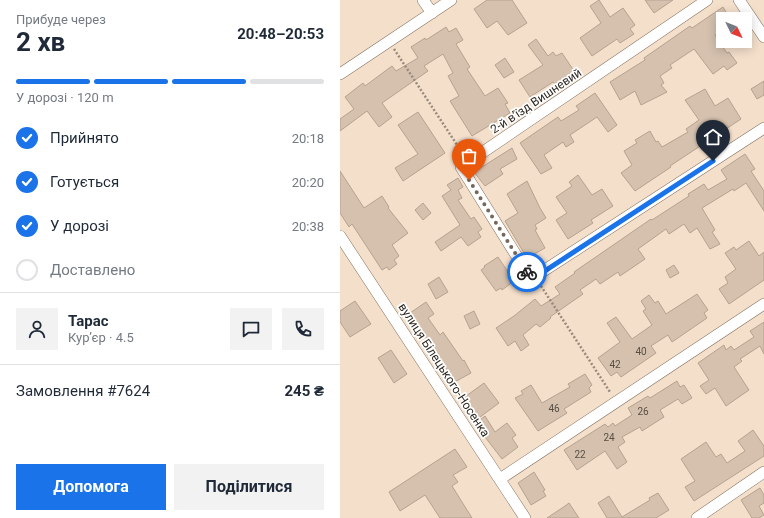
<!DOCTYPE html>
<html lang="uk">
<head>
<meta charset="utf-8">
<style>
  :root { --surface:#fff; --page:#f2f2f3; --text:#1f2937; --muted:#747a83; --line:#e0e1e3; --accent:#1a73e8 }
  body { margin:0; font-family:Roboto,sans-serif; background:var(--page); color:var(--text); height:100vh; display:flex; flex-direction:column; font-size:15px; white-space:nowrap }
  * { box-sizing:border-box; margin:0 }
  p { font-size:13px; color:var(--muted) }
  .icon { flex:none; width:22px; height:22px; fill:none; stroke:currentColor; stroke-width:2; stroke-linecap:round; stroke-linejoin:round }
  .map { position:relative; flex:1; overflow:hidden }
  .side { display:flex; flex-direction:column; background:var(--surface); width:340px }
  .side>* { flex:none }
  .needle { width:26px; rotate:133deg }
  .fabs { position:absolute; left:376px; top:12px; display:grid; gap:8px }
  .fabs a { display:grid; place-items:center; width:36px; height:36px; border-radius:0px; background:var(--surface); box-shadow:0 2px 10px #0003; font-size:20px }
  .pin { position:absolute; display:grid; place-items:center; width:34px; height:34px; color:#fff; margin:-41px -17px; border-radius:50% 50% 50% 0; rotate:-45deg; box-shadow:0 0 4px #0007 }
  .pin .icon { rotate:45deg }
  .courier { position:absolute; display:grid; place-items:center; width:40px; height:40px; margin:-20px; border:3px solid #1a73e8; border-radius:50%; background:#fff; color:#222; box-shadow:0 1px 5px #0007 }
  .head em { font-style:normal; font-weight:700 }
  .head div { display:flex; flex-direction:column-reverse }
  .head { display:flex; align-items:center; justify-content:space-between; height:68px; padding:0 16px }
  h1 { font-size:26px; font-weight:700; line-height:30px }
  .bar { display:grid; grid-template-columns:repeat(4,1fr); gap:6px 4px; align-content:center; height:48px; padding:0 16px }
  .bar i { height:5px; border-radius:3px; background:var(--line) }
  .bar .current { background:var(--accent) }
  .bar p { grid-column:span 4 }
  .line { display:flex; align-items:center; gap:10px; padding:0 16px; border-top:1px solid var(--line) }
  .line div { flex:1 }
  .round { display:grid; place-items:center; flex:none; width:42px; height:42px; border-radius:0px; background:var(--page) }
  ol { padding:0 16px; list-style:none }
  li { display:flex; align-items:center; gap:12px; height:44px }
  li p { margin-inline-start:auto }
  li .icon { padding:4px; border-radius:50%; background:var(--accent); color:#fff; stroke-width:4 }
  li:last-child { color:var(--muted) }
  li i { width:22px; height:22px; border:2px solid var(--line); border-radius:50% }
  .button { display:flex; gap:8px; margin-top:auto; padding:8px 16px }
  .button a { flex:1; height:46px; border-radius:0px; background:var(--accent); color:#fff; font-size:16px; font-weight:700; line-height:46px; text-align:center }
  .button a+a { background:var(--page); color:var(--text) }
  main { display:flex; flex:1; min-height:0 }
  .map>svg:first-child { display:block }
  .building { fill:#d5c1ae; stroke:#b5a28f }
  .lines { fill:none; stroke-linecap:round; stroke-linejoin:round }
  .minor-casing { stroke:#847260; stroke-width:12 }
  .path { stroke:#998a7c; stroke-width:2.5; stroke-dasharray:2 2; stroke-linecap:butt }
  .minor { stroke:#fff; stroke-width:11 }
  .done { stroke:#74685c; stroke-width:4; stroke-dasharray:0 7.2 }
  .route { stroke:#1a73e8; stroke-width:5 }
  .labels { text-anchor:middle; stroke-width:3.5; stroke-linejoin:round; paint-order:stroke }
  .number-label { font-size:10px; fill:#584e44 }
  .street-label { font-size:12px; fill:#2f2820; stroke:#fff }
</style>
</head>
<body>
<main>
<section class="side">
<div class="head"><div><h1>2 хв</h1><p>Прибуде через</p></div><em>20:48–20:53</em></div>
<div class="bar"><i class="current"></i><i class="current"></i><i class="current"></i><i></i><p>У дорозі · 120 m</p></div>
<ol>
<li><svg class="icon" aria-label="check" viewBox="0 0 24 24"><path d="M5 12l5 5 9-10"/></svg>Прийнято<p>20:18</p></li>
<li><svg class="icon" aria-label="check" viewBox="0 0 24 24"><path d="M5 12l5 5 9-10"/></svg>Готується<p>20:20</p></li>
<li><svg class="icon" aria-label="check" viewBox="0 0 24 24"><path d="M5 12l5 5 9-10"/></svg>У дорозі<p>20:38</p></li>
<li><i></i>Доставлено</li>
</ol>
<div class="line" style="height:72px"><a class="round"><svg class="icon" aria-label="person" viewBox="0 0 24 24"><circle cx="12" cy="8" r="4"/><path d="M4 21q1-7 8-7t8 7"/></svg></a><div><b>Тарас</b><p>Кур’єр · 4.5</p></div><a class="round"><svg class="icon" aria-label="chat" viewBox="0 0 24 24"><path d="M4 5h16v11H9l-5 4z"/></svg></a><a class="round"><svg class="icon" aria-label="phone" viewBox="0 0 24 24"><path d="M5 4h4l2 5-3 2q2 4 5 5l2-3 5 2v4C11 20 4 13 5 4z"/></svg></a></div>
<div class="line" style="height:52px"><div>Замовлення #7624</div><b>245 ₴</b></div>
<div class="button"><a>Допомога</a><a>Поділитися</a></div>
</section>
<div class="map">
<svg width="424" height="518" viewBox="0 0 424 518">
  <rect width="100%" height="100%" fill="#f4dfcb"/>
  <!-- building -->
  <g class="building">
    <polygon points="147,0 172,0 187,23 168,35 157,21 147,28 134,9"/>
    <polygon points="259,0 270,17 283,8 295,25 290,29 294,34 280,43 277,39 252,56 240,38 261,23 250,6"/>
    <polygon points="305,0 333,0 314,13"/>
    <polygon points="383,7 390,19 383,19 383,30 375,35 387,53 389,52 397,63 387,70 384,66 373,74 354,49 330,65 332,68 320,76 324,83 321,85 327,92 301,105 295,91 280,100 270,82 305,60 304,58 350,26 352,28"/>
    <polygon points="106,27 109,32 116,28 123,40 116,44 130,67 127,69 145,96 158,88 168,103 165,104 170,113 132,136 110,101 119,96 108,76 113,73 103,54 84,66 88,71 42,103 52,117 39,127 27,111 0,131 0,119 14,109 5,97 23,83 25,86 52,66 56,71 78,58 71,47 85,38 86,40"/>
    <polygon points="196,39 208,56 213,52 216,56 222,53 234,71 215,84 213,82 190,97 179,80 203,65 188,45"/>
    <polygon points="165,58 174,72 164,78 155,65"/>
    <polygon points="424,81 424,95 417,99 411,89"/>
    <polygon points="365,89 375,106 388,98 401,119 330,166 331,167 295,191 281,173 292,165 284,151 297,143 295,140 310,131 316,142 318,141 322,147 348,132 346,129 359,120 345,100"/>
    <polygon points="255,93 277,125 268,132 257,117 230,135 234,142 226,147 223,142 204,155 212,168 201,174 180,143 218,117 221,121 239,110 236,106"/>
    <polygon points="78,112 105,153 63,181 55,168 78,154 58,125"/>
    <polygon points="172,148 177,159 160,169 163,174 145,186 134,172"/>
    <polygon points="405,154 415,169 411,171 424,191 424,211 406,183 394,191 393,189 362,208 375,230 372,232 380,244 370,249 357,228 350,233 344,224 329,234 326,229 298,249 305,259 280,276 278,272 260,284 256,279 240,290 243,294 210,317 211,318 200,327 196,324 183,335 189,345 181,351 175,341 168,346 156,328 174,316 195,299 201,306 220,294 215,287 235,273 234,272 311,219 312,220 349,196 348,194 364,184 368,190 387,179 381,170"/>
    <polygon points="0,171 24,208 42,196 49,207 48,208 68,233 52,245 59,256 54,260 57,264 49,270 47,267 42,270 12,224 9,227 0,213"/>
    <polygon points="238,175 252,195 262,189 273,206 251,220 253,223 228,239 216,220 227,213 216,197 232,186 229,182"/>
    <polygon points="118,178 123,187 118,190 122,198 118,200 131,219 134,217 142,229 138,232 141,237 128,246 121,237 101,251 95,242 120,225 102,196 111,190 107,185"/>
    <polygon points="187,181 200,208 206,218 195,225 197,229 195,230 205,248 187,258 165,221 178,213 167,194"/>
    <polygon points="83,203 91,213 83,220 75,210"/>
    <polygon points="409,241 419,256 424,252 424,280 389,304 379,289 388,283 385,277 396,269 385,253 394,247 396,250"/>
    <polygon points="158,257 174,281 162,290 161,288 156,291 141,270 145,267 144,266"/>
    <polygon points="334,265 339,273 330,278 326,270"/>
    <polygon points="99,277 108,292 96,299 88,284"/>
    <polygon points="357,294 368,310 364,313 367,318 332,342 328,335 311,346 316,353 281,377 277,372 271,376 258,358 280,342 267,323 276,317 292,339 312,325 303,311 306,309 301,301 309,295 315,303 318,301 326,314"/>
    <polygon points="15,301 31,324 10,337 0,322 0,311"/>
    <polygon points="86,302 94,314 88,318 100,335 103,332 123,361 124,360 131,373 111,384 104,371 107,370 70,313"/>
    <polygon points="134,311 140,324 130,329 124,316"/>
    <polygon points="424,322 424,354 420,346 400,359 402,361 394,367 409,390 386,406 375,388 366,394 360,386 369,380 358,363 384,345 386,350 391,346 394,350 414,337 410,331"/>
    <polygon points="51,350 67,374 54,383 38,358"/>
    <polygon points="245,374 252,385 249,388 251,392 224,409 227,413 198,431 175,398 183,394 181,391 191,385 202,403 230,387 228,384"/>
    <polygon points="337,381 340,387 344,385 352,398 342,404 338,399 320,410 324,417 302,431 300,427 282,437 285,442 278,447 287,462 277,469 265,451 237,470 224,450 265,424 268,427 273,423 275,426 292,415 288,408 308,396 310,398"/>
    <polygon points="144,383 159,403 136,420 122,399"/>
    <polygon points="145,416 155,432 167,423 176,435 172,438 178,447 162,459 135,424"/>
    <polygon points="413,430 424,446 424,456 354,501 345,487 355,481 341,459 366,442 376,457 381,454 387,463 405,451 398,441"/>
    <polygon points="115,449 127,467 113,475 118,482 112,486 132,518 100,518 85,495 60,511 49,492"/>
    <polygon points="194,472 205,490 203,491 206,496 191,505 178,483"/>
    <polygon points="420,488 424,495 424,503 419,506 424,515 419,518 412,518 401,500"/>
    <polygon points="318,493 329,510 316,518 267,518 258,503 269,496 282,517 310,500 309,498"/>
    <polygon points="229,503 239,518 207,518 225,506"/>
  </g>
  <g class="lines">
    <defs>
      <g id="minor">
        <polyline points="83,0 92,13"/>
        <polyline points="367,0 121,167 191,279 424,128"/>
        <polyline points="399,0 424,37"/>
        <polyline points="0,74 111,0"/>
        <polyline points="0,236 185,518"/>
        <polyline points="160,479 424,304"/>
        <polyline points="357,518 424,472"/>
      </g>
    </defs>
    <!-- minor casing -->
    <use href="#minor" class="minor-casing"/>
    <!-- path -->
    <g class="path">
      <polyline points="54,49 123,154"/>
      <polyline points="201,286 270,392"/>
    </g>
    <!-- minor -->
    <use href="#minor" class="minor"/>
  </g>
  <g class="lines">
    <!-- done -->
    <polyline class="done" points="129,180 187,272"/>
    <!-- route -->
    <polyline class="route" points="187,272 191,280 373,161"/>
  </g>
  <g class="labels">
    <!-- number labels -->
    <g class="number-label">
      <text x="301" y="355">40</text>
      <text x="275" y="368">42</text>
      <text x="214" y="412">46</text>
      <text x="303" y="415">26</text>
      <text x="269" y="441">24</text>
      <text x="240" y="458">22</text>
    </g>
    <!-- street labels -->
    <g class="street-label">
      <text transform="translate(196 101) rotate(-34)" y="4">2-й вʼїзд Вишневий</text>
      <text transform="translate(104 370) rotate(57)" y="4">вулиця Білецького-Носенка</text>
    </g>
  </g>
</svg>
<div class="fabs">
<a><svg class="needle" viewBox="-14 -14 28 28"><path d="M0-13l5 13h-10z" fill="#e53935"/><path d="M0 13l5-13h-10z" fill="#747a83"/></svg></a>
</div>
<div class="pin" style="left:129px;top:180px;background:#ea580c"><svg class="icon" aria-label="bag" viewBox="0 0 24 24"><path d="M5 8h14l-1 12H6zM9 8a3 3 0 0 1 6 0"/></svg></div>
<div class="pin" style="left:373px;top:161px;background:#1f2937"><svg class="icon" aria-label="home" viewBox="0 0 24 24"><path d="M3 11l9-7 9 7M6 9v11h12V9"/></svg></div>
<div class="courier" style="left:187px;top:272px"><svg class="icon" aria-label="bike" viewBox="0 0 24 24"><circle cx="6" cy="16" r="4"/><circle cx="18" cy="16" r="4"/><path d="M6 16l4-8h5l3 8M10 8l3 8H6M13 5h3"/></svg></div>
</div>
</main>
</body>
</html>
